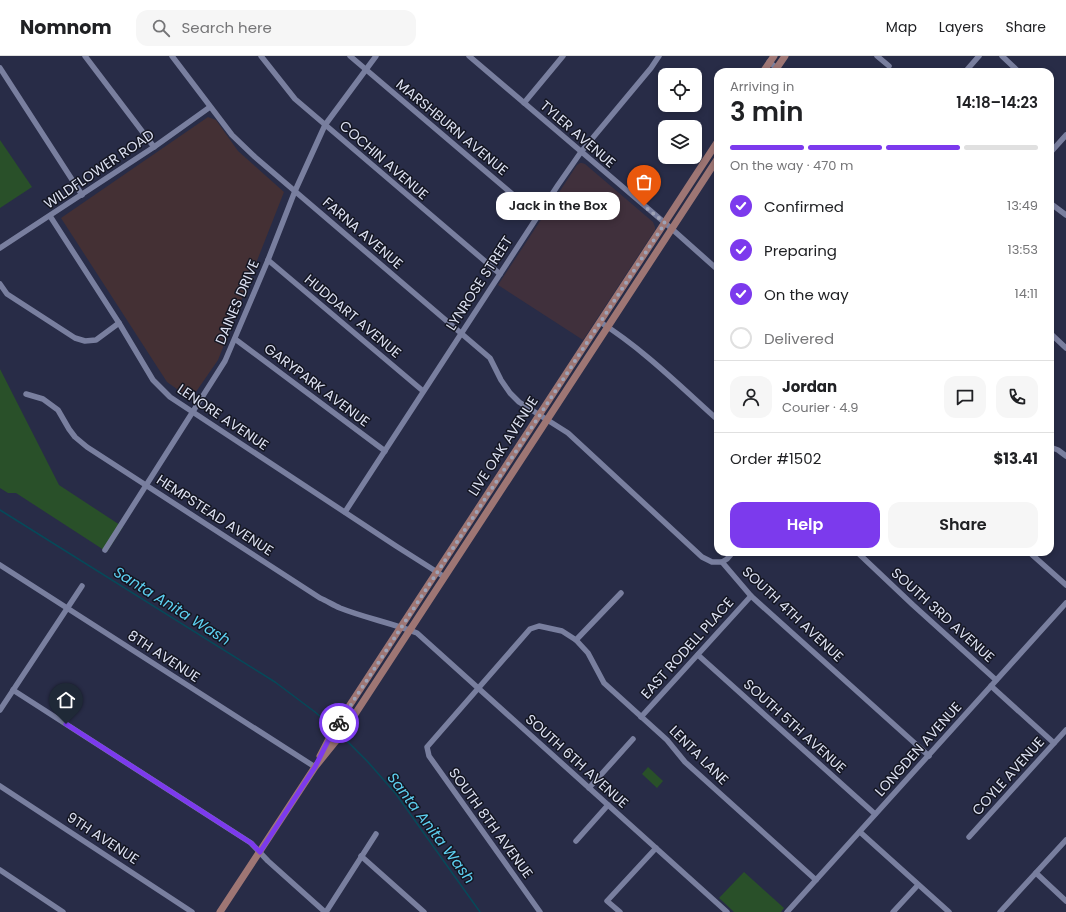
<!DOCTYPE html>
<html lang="en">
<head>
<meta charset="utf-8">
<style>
  :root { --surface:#fff; --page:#f6f6f6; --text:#202124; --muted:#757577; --line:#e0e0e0; --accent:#7c3aed }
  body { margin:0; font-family:Poppins,sans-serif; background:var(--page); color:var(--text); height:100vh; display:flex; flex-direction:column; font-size:15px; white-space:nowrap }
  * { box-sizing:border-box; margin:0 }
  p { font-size:13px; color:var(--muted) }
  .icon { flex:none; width:22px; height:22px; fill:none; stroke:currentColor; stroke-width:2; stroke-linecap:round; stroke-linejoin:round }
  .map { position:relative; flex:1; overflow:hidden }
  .panel { position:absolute; left:714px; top:12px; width:340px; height:488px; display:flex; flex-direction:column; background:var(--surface); border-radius:12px; box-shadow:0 2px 6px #0003 }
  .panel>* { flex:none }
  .fabs { position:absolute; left:658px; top:12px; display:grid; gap:8px }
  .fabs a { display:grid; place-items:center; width:44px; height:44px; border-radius:8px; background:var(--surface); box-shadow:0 2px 6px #0003; font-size:20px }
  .pin { position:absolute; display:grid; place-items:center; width:34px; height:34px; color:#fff; margin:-41px -17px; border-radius:50% 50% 50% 0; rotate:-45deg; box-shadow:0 0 4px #0007 }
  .pin .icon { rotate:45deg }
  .courier { position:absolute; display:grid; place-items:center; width:40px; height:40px; margin:-20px; border:3px solid #7c3aed; border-radius:50%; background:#fff; color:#222; box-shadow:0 1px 5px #0007 }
  .bubble { position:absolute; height:28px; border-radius:12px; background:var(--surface); box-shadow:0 2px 6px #0003; font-size:13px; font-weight:600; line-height:28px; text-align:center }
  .headline em { font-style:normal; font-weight:600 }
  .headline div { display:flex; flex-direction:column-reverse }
  .headline { display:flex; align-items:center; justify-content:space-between; height:68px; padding:0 16px }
  h1 { font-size:26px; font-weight:600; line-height:30px }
  .bar { display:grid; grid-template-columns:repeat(4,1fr); gap:6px 4px; align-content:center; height:48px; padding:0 16px }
  .bar i { height:5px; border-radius:3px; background:var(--line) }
  .bar .active { background:var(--accent) }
  .bar p { grid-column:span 4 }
  .line { display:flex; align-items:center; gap:10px; padding:0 16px; border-top:1px solid var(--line) }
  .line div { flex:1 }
  .round { display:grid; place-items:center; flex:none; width:42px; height:42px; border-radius:12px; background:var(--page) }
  ol { padding:0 16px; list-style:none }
  li { display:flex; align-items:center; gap:12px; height:44px }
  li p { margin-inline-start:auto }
  li .icon { padding:4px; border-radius:50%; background:var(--accent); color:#fff; stroke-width:4 }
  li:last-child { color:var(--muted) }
  li i { width:22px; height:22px; border:2px solid var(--line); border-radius:50% }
  .button { display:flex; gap:8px; margin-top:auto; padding:8px 16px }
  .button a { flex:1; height:46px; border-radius:12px; background:var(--accent); color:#fff; font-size:16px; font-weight:600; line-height:46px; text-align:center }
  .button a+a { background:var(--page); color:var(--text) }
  header { display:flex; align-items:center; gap:24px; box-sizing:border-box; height:56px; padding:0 20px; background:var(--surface); border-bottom:1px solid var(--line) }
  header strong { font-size:19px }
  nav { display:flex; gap:22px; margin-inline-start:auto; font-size:14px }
  .search { width:280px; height:36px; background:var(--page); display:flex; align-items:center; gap:10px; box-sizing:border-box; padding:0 14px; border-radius:12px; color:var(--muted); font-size:15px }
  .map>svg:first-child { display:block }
  .commercial { fill:#40303c }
  .education { fill:#443034 }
  .green { fill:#295029 }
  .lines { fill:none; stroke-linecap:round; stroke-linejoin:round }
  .stream { stroke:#064959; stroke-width:1.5 }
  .minor { stroke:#797f9f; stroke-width:5.5 }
  .major { stroke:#9e7674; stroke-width:7 }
  .done { stroke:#9ea2b6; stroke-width:4; stroke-dasharray:0 7.2 }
  .route { stroke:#7c3aed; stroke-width:5 }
  .labels { text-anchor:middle; stroke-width:3; stroke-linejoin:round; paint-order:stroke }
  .street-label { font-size:14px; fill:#dde1f2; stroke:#141622 }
  .water-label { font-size:15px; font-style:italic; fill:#5dcff0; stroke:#141622 }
</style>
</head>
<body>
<header>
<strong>Nomnom</strong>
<div class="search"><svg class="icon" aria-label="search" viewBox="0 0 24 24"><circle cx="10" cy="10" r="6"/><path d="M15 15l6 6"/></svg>Search here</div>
<nav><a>Map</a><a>Layers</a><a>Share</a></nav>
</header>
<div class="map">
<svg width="1066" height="856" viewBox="0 0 1066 856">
  <rect width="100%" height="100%" fill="#282c47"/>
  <!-- commercial -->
  <polygon class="commercial" points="580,107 582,107 585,108 653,166 655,171 655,174 583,284 498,229 577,109"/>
  <!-- education -->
  <polygon class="education" points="208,61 216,64 238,95 284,136 218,304 191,343 167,326 61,162"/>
  <!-- green -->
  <g class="green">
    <polygon points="0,84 32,131 0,152"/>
    <polygon points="0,313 59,429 123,471 107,496 16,437 8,437 0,432"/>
    <polygon points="648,711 663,725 657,732 642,718"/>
    <polygon points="744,816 784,852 781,856 734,856 719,842"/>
  </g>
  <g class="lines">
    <!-- stream -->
    <g class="stream">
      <polyline points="0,454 275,626 315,656 330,669"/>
      <polyline points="346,684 368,706 396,738 480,856"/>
    </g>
    <!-- minor -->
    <g class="minor">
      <polyline points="85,0 154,91"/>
      <polyline points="172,0 232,79 255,101 490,302 501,324 510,337 519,346 568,377 702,501 712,506 722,506 751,540 929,700"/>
      <polyline points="261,0 295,43 500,218"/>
      <polyline points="350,0 538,160"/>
      <polyline points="469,0 672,173 718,214"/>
      <polyline points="877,0 889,10"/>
      <polyline points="1002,0 1019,16"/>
      <polyline points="769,6 782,16"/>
      <polyline points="0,12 82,139"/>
      <polyline points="965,16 979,0"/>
      <polyline points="524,47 563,0"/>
      <polyline points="1050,97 1066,79"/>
      <polyline points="1050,147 1066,159"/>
      <polyline points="50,160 119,267 153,324 170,341 396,490 437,516 444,521"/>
      <polyline points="0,192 154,91 210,51"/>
      <polyline points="268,204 423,335"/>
      <polyline points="0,228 7,238 75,282 85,285 96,284 119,267"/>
      <path d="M600,266C643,293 680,330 718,364"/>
      <polyline points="1050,277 1066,292"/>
      <polyline points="235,283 385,395"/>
      <path d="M26,338L43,343L58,354L69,373L75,381L87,391L320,542C327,545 333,549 340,552C365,562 392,567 417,577L727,856"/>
      <polyline points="1050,391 1058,394 1066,400"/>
      <polyline points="345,456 558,129 581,96 651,12 659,0"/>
      <polyline points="105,494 225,305 268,204 295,135 325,69 376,0"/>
      <polyline points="857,496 913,549 996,624"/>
      <polyline points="1029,496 1066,529"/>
      <polyline points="722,506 727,503 733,496"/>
      <polyline points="0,509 315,711"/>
      <polyline points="576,584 588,597 604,627 667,684 685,706 816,824"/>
      <polyline points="698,599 875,758"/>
      <polyline points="991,630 1054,687"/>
      <polyline points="13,634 251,787 268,805 325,856"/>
      <polyline points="0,654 82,530"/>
      <polyline points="641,661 751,540"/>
      <polyline points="0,730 192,856"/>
      <polyline points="589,732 633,683"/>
      <polyline points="860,776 949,856"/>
      <polyline points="969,781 1066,674"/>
      <polyline points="576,785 608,749"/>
      <polyline points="361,800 424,856"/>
      <polyline points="0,814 63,856"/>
      <polyline points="1036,817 1066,845"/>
      <polyline points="326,856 376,778"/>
      <polyline points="540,856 513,818 429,700 427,691 530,573 539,570 562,575 576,584 621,537"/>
      <polyline points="620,856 607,845 656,792"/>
      <polyline points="787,856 1066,547"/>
      <polyline points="893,856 918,829"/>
      <polyline points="1000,856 1066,784"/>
    </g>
    <!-- major -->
    <g class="major">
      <polyline points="763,16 774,0"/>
      <polyline points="774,16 785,0"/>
      <polyline points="320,700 332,677 342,661 718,85"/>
      <polyline points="220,856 315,711 344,675 718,102"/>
    </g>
  </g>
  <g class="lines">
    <!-- done -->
    <polyline class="done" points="339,667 665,167 644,150"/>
    <!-- route -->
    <polyline class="route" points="66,668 251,787 260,796 315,711 332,677 339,667"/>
  </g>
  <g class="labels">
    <!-- street labels -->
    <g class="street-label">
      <text transform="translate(452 71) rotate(40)" y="5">MARSHBURN AVENUE</text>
      <text transform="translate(578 78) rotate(41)" y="5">TYLER AVENUE</text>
      <text transform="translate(384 104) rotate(41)" y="5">COCHIN AVENUE</text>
      <text transform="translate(99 113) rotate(-34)" y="5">WILDFLOWER ROAD</text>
      <text transform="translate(363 177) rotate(41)" y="5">FARNA AVENUE</text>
      <text transform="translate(479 227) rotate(-57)" y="5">LYNROSE STREET</text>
      <text transform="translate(237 246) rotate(-67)" y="5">DAINES DRIVE</text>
      <text transform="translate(353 260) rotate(40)" y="5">HUDDART AVENUE</text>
      <text transform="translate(317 329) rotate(37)" y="5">GARYPARK AVENUE</text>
      <text transform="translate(223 361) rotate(34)" y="5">LENORE AVENUE</text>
      <text transform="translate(503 390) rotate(-57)" y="5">LIVE OAK AVENUE</text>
      <text transform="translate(215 459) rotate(33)" y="5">HEMPSTEAD AVENUE</text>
      <text transform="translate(793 558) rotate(43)" y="5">SOUTH 4TH AVENUE</text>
      <text transform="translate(943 559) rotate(42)" y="5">SOUTH 3RD AVENUE</text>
      <text transform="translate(687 592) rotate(-48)" y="5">EAST RODELL PLACE</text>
      <text transform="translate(164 600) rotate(33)" y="5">8TH AVENUE</text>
      <text transform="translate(795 670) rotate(42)" y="5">SOUTH 5TH AVENUE</text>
      <text transform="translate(918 693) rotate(-48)" y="5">LONGDEN AVENUE</text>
      <text transform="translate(699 699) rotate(45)" y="5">LENTA LANE</text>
      <text transform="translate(577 705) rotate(42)" y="5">SOUTH 6TH AVENUE</text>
      <text transform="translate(1008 720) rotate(-48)" y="5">COYLE AVENUE</text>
      <text transform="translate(491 767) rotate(54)" y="5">SOUTH 8TH AVENUE</text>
      <text transform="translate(103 782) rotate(33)" y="5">9TH AVENUE</text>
    </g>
    <!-- water labels -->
    <g class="water-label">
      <text transform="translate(172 550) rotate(32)" y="5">Santa Anita Wash</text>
      <text transform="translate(431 772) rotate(53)" y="5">Santa Anita Wash</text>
    </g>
  </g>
</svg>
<div class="fabs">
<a><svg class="icon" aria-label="locate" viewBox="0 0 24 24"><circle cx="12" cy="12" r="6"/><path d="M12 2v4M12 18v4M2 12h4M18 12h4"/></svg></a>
<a><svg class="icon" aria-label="layers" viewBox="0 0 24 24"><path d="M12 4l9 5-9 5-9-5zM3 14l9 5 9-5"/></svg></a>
</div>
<div class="pin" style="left:644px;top:150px;background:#ea580c"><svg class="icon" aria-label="bag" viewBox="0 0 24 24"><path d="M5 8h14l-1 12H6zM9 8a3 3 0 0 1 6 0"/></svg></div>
<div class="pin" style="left:66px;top:668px;background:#1f2937"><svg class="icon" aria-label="home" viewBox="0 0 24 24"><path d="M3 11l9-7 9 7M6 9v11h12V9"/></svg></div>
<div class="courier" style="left:339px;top:667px"><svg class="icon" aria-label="bike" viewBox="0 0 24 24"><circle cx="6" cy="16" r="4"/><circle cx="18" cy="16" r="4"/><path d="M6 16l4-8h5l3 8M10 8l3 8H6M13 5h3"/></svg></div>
<div class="bubble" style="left:496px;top:136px;width:124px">Jack in the Box</div>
<section class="panel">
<div class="headline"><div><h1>3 min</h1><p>Arriving in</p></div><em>14:18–14:23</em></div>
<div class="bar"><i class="active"></i><i class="active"></i><i class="active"></i><i></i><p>On the way · 470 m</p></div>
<ol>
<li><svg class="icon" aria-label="check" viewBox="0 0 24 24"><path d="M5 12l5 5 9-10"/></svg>Confirmed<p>13:49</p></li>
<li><svg class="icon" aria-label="check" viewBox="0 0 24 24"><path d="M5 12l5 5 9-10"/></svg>Preparing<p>13:53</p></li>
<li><svg class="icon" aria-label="check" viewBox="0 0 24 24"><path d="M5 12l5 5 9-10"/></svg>On the way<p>14:11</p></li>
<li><i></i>Delivered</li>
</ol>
<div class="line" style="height:72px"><a class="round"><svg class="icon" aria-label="person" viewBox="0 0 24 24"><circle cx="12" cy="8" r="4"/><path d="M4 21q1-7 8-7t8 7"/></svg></a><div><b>Jordan</b><p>Courier · 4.9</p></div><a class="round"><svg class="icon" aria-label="chat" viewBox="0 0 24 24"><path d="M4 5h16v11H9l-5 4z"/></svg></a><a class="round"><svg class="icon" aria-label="phone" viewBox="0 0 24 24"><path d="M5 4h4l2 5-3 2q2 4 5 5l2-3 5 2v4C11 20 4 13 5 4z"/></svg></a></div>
<div class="line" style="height:52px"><div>Order #1502</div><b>$13.41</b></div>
<div class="button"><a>Help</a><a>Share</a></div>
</section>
</div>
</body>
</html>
